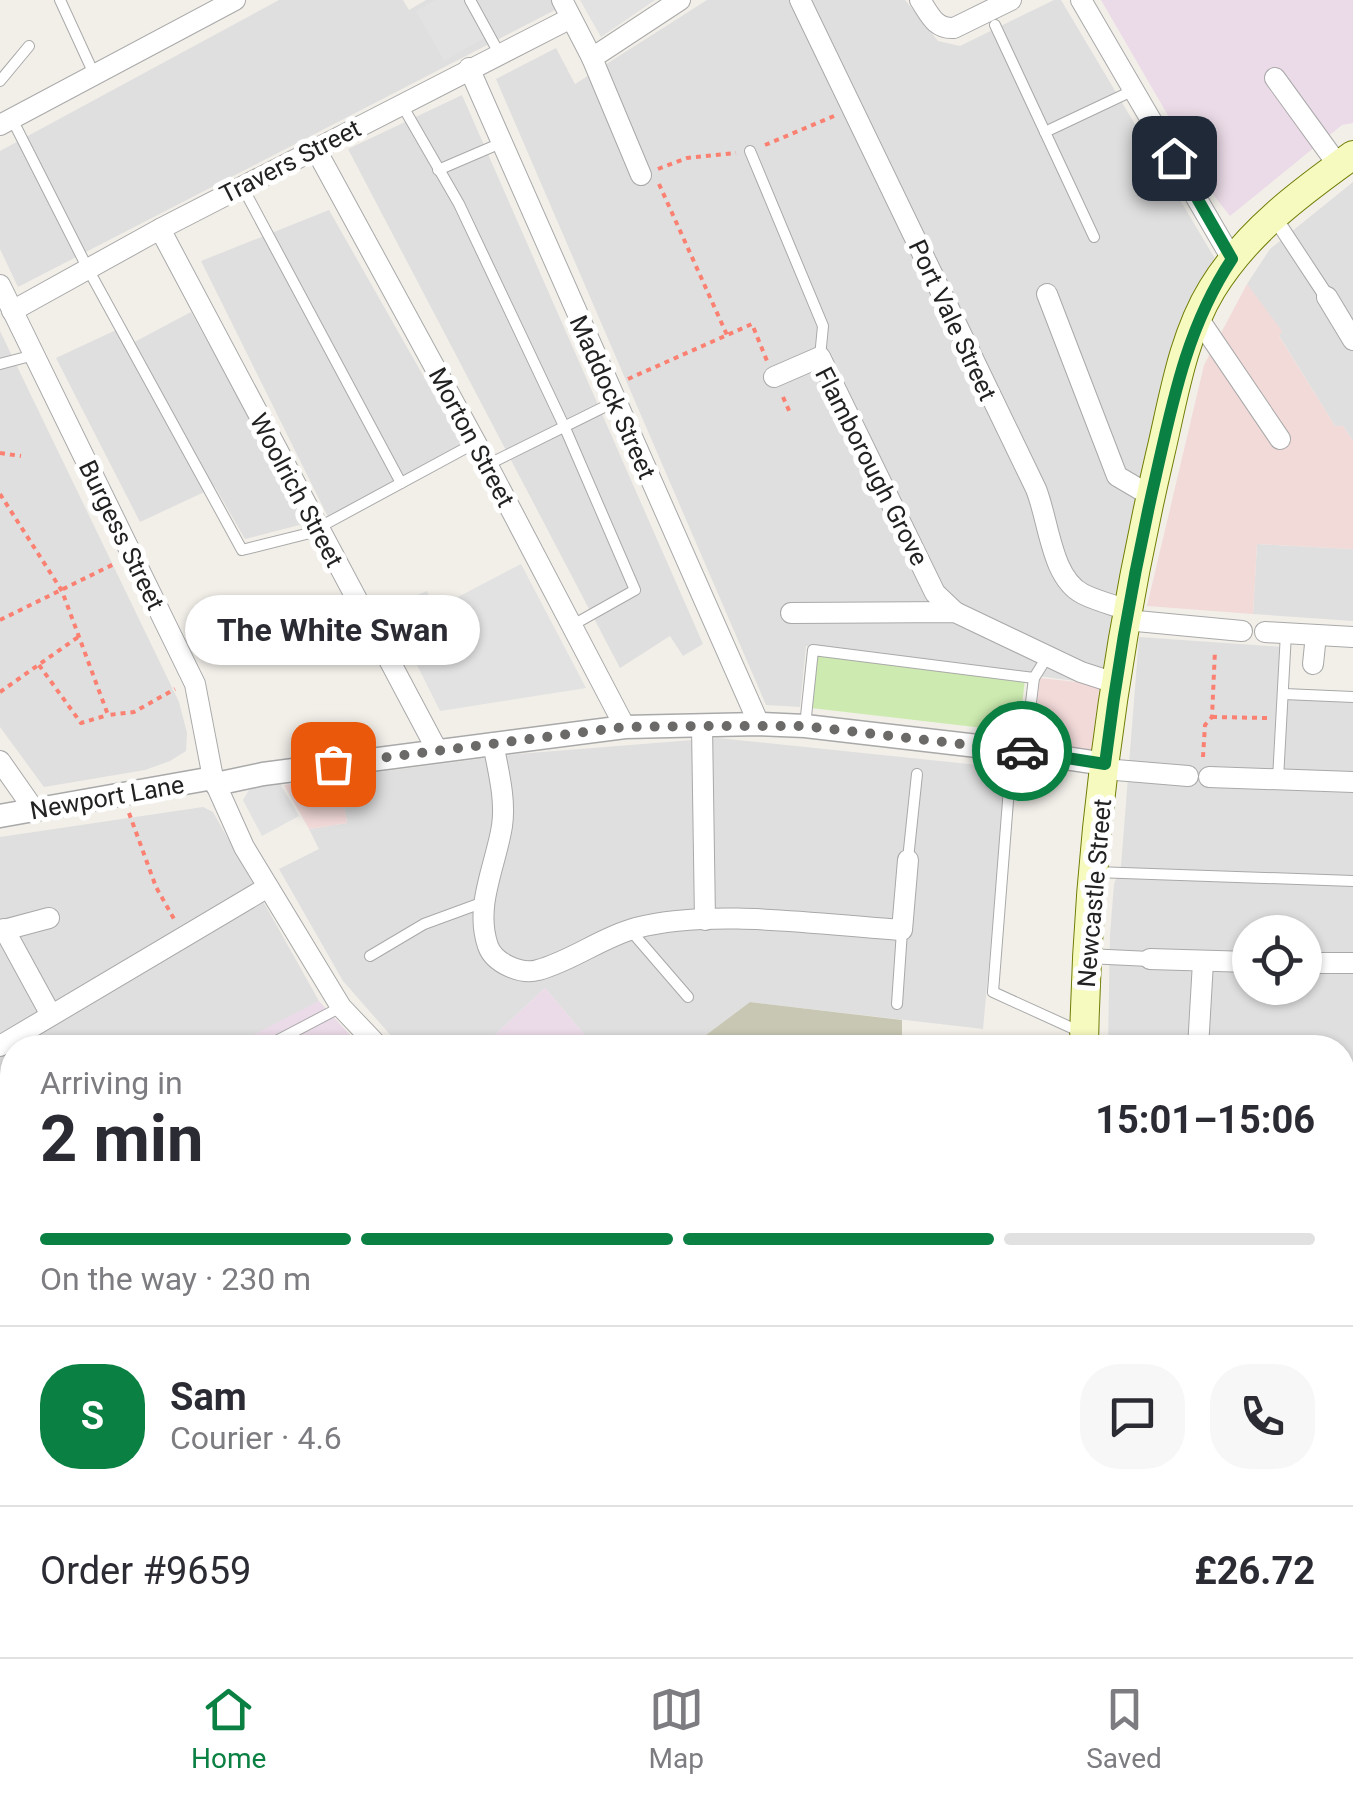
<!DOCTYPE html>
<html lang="en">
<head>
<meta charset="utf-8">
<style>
  :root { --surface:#fff; --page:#f7f7f7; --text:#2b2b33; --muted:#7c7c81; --line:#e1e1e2; --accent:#0b8043 }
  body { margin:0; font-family:Roboto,sans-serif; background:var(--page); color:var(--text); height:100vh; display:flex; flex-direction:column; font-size:38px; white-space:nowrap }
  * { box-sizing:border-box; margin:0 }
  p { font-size:32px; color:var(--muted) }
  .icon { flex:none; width:55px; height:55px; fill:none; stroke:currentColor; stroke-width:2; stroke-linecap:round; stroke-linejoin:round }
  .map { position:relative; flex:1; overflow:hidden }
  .sheet { position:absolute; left:0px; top:1035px; width:1355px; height:622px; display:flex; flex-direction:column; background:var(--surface); border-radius:40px 40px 0 0; box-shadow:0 2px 8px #0004 }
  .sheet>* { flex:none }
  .fabs { position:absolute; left:1232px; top:915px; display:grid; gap:20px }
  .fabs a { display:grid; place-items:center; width:90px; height:90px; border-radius:50%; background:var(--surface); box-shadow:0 2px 8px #0004; font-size:50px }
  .pin { position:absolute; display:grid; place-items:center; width:85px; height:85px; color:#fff; margin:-42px; border-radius:20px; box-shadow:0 5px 15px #0006 }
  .courier { position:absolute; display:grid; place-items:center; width:100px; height:100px; margin:-50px; border:8px solid #0b8043; border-radius:50%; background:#fff; color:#222; box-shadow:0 2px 12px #0007 }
  .bubble { position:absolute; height:70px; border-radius:35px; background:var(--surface); box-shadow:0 2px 8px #0004; font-size:32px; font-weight:700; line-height:70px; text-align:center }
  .head em { font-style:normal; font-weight:700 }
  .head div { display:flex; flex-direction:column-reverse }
  .head { display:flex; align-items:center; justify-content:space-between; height:170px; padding:0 40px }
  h1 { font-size:65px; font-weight:700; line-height:75px }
  .bar { display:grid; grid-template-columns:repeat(4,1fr); gap:15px 10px; align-content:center; height:120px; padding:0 40px }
  .bar i { height:12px; border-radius:8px; background:var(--line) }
  .bar .current { background:var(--accent) }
  .bar p { grid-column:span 4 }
  .line { display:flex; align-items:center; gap:25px; padding:0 40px; border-top:2px solid var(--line) }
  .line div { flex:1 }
  .round { display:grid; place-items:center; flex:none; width:105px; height:105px; border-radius:40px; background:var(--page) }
  .tabs { display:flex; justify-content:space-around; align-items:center; height:140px; border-top:2px solid var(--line); background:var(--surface); font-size:28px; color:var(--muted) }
  .tabs a { display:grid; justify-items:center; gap:5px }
  .tabs .current { color:var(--accent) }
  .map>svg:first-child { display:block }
  .residential { fill:#e0dfdf; fill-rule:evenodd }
  .commercial { fill:#f2dad9 }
  .industrial { fill:#ebdbe8 }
  .construction { fill:#c7c7b4 }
  .grass { fill:#cdebb0 }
  .park { fill:#c8facc }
  .parking { fill:#e2e2e2 }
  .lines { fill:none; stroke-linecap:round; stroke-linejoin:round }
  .service-casing { stroke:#a9a9a9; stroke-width:12 }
  .pedestrian-casing { stroke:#a9a9a9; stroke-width:16 }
  .minor-casing { stroke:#a9a9a9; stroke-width:22 }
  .tertiary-casing { stroke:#a9a9a9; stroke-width:25 }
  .secondary-casing { stroke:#707d05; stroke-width:30 }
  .path { stroke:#fa8072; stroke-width:4; stroke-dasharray:5 5; stroke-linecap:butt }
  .service { stroke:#fff; stroke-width:10 }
  .pedestrian { stroke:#fff; stroke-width:14 }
  .minor { stroke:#fff; stroke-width:20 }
  .tertiary { stroke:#fff; stroke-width:22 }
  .secondary { stroke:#f7fabf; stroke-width:28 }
  .done { stroke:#6b6a68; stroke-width:10; stroke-dasharray:0 18 }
  .route { stroke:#0b8043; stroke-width:12 }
  .labels { text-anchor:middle; stroke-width:10; stroke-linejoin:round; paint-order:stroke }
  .street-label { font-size:25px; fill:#222; stroke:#fff }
</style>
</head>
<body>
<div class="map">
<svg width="1353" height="1657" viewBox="0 0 1353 1657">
  <rect width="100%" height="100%" fill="#f2efe9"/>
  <!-- residential -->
  <g class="residential">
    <polygon points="279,0 403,0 409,10 426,0 552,0 557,9 18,287 0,249 0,151"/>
    <polygon points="707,0 905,0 938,41 960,46 1054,0 1061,0 1214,257 1217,270 1106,685 806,646 800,707 766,705 496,79 556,48 575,84"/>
    <polygon points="462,95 703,644 683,656 670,636 620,668 348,149"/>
    <polygon points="1353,182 1353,441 1343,426 1335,426 1247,284 1270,249"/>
    <polygon points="329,210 462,444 328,517 201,261"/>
    <polygon points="191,312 307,523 245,539 215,487 140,522 56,358 116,330 125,347"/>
    <polygon points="0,331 179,702 187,733 186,751 170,761 145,770 44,787 0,727"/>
    <polygon points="1257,544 1353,549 1353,621 1253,614"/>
    <path d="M1139,637L1283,647L1281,695L1353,698V1561L1343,1568L1342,1048H1108L1110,935L1114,884L1121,866ZM1250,932H1305V988H1250Z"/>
    <polygon points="718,738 1007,768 983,1029 750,1002 690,1047 595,1047 545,988 482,1047 401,1047 343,981 279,869 319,849 309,829 347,823 340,777 517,754"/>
    <polygon points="203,807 213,812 319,1001 234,1047 12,1048 12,1235 0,1243 0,837"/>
  </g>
  <!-- commercial -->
  <g class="commercial">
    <polygon points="1247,284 1282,331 1279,336 1335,426 1343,426 1353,441 1353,549 1257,544 1253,614 1147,606 1204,365"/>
    <polygon points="1040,678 1106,685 1098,755 1033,748"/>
    <polygon points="340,777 347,823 309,829 284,785"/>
    <polygon points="884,1645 1026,1645 1008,1657 893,1657"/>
    <polygon points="1031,1645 1226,1645 1234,1657 1039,1657"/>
  </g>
  <!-- industrial -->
  <g class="industrial">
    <polygon points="1101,0 1353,0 1353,123 1342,125 1230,216 1204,183 1206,181"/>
    <polygon points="545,988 595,1047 482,1047"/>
    <polygon points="319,1001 361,1047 234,1048 251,1036"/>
    <polygon points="12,1235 12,1479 3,1481 0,1480 0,1243"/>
    <polygon points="12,1516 12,1589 0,1563 0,1518"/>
    <polygon points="43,1645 247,1645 258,1657 50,1657"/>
    <polygon points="288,1645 371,1645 354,1657 299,1657"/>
    <polygon points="540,1645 847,1645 856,1657 551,1657"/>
  </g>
  <!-- construction -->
  <polygon class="construction" points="750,1002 902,1020 902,1047 690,1047"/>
  <!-- grass -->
  <polygon class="grass" points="817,654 1025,679 1019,732 811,708"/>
  <!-- park -->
  <polygon class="park" points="0,1563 12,1589 12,1645 43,1645 50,1657 0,1657"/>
  <!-- parking -->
  <g class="parking">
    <polygon points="436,0 465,0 486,37 444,61 416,11"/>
    <polygon points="580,0 655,0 601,37"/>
    <polygon points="521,564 586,688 440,711 388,607 427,591 435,609"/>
    <polygon points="278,780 299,816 262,836 243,800 249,790"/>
  </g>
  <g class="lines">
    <defs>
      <g id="service">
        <polyline points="60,0 94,74"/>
        <polyline points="470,0 499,53"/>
        <polyline points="995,25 1094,237"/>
        <polyline points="0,81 29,46"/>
        <polyline points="402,105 459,204 565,428 635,590 571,626"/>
        <polyline points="12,119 88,269 242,550 318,531"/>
        <polyline points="1045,132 1134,90"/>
        <polyline points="750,151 823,326 820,357"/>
        <polyline points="438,170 501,143"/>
        <polyline points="242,186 401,483"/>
        <polyline points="0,364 34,355"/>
        <polyline points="487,465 614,402"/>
        <polyline points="318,528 475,443"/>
        <polyline points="1284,694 1353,697"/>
        <polyline points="805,726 813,650 1034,678"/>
        <polyline points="1012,750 993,992 1083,1033"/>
        <polyline points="1025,751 1034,678 1047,657"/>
        <polyline points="1278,779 1286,633"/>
        <polyline points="908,859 917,774"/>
        <polyline points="1095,872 1353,881"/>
        <polyline points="631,931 688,997"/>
        <polyline points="370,956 424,924 484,902"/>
        <polyline points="897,1004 902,931"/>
        <polyline points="263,1048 341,1007"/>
        <polyline points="1342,1093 1353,1089"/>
        <polyline points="1342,1161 1349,1154"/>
        <polyline points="0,1507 12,1504"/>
        <polyline points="1342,1574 1353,1568"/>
      </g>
      <g id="pedestrian">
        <polyline points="1273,215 1327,297"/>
        <polyline points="1087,956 1150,959"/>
      </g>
      <g id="minor">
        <polyline points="562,0 592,58 641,175"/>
        <path d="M800,0L1036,489C1049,521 1051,578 1083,594C1097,601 1113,605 1128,610"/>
        <path d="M920,0C930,15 935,29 954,28L1011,0"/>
        <polyline points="1081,0 1232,259"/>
        <polyline points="592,58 680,0"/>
        <polyline points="469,68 759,724"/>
        <polyline points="1275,78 1338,165"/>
        <polyline points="0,125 235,0"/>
        <polyline points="315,148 476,443 625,727"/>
        <polyline points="160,229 437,750"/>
        <polyline points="0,285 195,684 213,778 244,847 341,1007 380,1048"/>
        <polyline points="1047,294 1117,476 1151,496"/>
        <polyline points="1327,297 1353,340"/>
        <polyline points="12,311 160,229 571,18"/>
        <polyline points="1198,318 1280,439"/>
        <polyline points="774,377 820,357 935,593 955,612"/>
        <polyline points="791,613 955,612 1081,672 1115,683"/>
        <polyline points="1126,620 1242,631"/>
        <polyline points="1265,632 1353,637"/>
        <polyline points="1313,664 1316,635"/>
        <polyline points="702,726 705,920"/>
        <path d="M493,743C498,770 506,799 502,826C496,865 474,906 488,946C494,963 521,975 538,970C572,961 602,937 636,928C713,908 822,925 902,930L908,860"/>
        <polyline points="0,761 35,811"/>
        <polyline points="1104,769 1188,776"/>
        <polyline points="1209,777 1353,782"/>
        <polyline points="4,929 51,1015"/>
        <polyline points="0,931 49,918"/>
        <polyline points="1150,959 1250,962"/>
        <polyline points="1305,963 1353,963"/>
        <polyline points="0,1046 268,887"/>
        <polyline points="1198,1048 1203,962"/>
        <polyline points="1342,1311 1353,1300"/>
        <polyline points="1342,1493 1353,1487"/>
        <polyline points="270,1645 281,1657"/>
        <polyline points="516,1645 526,1657"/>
        <polyline points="864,1645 873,1657"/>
        <polyline points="1345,1657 1353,1652"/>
      </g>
      <g id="tertiary">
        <polyline points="216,784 263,774 625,727 759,724 805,726 1012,750 1105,764"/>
        <polyline points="0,816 213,778"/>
      </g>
      <g id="secondary">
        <path d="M1084,1048C1087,848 1115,649 1160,455C1173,401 1182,338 1212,289C1247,232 1300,193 1353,155"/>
        <polyline points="1247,1645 1255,1657"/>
      </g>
    </defs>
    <!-- service casing -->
    <use href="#service" class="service-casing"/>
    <!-- pedestrian casing -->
    <use href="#pedestrian" class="pedestrian-casing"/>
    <!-- minor casing -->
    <use href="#minor" class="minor-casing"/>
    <!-- tertiary casing -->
    <use href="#tertiary" class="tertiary-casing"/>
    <!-- secondary casing -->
    <use href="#secondary" class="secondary-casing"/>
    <!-- path -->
    <g class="path">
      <polyline points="765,145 834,116"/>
      <polyline points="658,169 687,158 736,153"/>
      <polyline points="659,184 727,335"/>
      <polyline points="628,379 752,324 767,361"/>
      <polyline points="783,397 791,415"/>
      <polyline points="0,453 21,456"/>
      <polyline points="0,494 62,591 108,715 134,712 175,689"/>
      <polyline points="0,620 114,564"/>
      <polyline points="39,665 81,723 108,715"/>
      <polyline points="0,692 81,635"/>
      <polyline points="1212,717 1267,718"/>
      <polyline points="1203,757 1205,725 1212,717 1215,650"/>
      <polyline points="129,813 156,887 174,919"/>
      <polyline points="1342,1422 1353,1411"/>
    </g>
    <!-- service -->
    <use href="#service" class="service"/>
    <!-- pedestrian -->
    <use href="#pedestrian" class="pedestrian"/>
    <!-- minor -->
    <use href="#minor" class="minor"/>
    <!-- tertiary -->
    <use href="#tertiary" class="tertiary"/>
    <!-- secondary -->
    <use href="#secondary" class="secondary"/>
  </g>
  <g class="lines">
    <!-- done -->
    <polyline class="done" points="333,764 625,727 702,726 804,726 1022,751"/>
    <!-- route -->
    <path class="route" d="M1022,751L1105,764C1117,667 1134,571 1156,475C1173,399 1188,325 1232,259L1174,158"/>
  </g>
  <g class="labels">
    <!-- street labels -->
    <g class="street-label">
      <text transform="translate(290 161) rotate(-27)" y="9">Travers Street</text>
      <text transform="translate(953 320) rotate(65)" y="9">Port Vale Street</text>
      <text transform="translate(613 397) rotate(66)" y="9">Maddock Street</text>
      <text transform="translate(472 437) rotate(62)" y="9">Morton Street</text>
      <text transform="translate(872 466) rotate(63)" y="9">Flamborough Grove</text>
      <text transform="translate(297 490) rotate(62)" y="9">Woolrich Street</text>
      <text transform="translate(122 535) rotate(64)" y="9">Burgess Street</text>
      <text transform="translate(107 797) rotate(-10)" y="9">Newport Lane</text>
      <text transform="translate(1094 893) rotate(-85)" y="9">Newcastle Street</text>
    </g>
  </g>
</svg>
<div class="fabs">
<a><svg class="icon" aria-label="locate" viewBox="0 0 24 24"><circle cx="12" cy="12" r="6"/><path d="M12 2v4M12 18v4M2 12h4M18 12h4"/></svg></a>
</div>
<div class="pin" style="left:333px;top:764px;background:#ea580c"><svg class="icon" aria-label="bag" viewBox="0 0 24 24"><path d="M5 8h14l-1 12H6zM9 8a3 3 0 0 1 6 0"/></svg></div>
<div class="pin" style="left:1174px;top:158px;background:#1f2937"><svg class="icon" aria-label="home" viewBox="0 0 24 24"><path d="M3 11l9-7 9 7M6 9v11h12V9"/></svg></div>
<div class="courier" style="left:1022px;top:751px"><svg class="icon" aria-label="car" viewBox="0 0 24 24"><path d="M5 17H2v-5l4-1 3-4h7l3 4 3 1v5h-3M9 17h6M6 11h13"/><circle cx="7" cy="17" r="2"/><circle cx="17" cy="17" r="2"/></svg></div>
<div class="bubble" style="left:185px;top:595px;width:295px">The White Swan</div>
<section class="sheet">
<div class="head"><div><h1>2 min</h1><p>Arriving in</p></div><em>15:01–15:06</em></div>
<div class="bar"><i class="current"></i><i class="current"></i><i class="current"></i><i></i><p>On the way · 230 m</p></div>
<div class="line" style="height:180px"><b class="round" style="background:var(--accent);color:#fff">S</b><div><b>Sam</b><p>Courier · 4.6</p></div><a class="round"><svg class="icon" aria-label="chat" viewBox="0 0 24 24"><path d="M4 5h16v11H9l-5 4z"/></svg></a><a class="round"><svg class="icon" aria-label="phone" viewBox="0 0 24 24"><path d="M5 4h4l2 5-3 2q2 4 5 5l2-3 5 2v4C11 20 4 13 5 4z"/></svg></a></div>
<div class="line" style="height:130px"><div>Order #9659</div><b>£26.72</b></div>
</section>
</div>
<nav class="tabs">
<a class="current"><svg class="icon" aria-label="home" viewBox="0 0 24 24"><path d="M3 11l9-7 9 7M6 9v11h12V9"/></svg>Home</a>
<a><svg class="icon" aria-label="map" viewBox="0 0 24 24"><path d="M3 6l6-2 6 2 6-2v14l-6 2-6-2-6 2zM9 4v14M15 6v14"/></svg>Map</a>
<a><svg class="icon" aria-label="saved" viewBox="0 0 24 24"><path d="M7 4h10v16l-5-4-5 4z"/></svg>Saved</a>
</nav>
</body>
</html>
